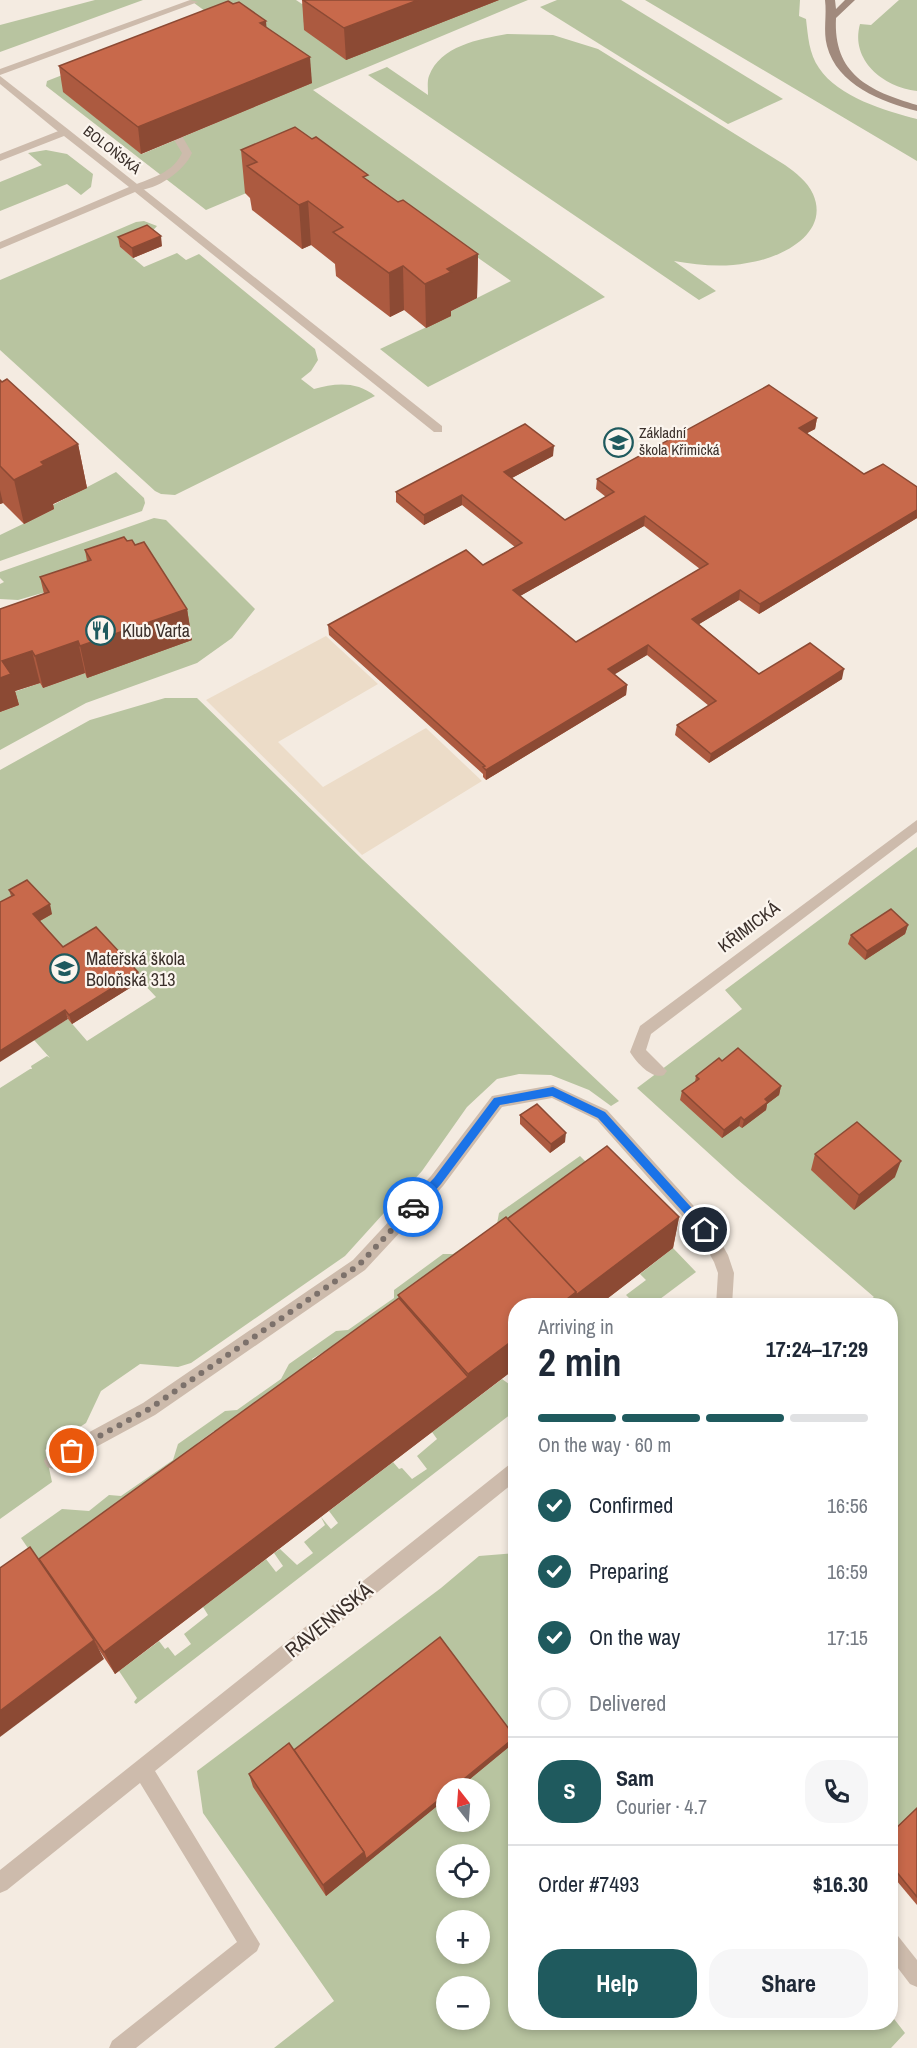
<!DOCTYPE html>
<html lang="en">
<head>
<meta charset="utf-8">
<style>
  :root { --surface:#fff; --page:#f6f6f7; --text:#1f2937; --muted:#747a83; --line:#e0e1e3; --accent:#1f5a5e }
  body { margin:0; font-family:"Archivo Narrow",sans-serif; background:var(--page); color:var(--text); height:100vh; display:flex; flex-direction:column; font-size:22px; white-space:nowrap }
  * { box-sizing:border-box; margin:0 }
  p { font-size:20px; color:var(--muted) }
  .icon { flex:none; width:33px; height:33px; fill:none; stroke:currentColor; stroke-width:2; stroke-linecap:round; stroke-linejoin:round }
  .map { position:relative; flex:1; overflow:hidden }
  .sheet { position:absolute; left:508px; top:1298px; width:390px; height:732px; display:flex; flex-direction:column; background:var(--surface); border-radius:24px; box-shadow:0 3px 9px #0003 }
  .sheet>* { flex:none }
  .needle { width:39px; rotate:343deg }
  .tools { position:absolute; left:436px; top:1778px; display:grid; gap:12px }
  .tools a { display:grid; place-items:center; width:54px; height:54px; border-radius:50%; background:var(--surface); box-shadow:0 3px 9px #0003; font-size:30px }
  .pin { position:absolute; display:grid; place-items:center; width:51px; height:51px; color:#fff; margin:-26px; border:3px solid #fff; border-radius:50%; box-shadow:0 2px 6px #0007 }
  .courier { position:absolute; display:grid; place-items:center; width:60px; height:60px; margin:-30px; border:4px solid #1a73e8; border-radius:50%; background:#fff; color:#222; box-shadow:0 2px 8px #0007 }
  .head em { font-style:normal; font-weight:700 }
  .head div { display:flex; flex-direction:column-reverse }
  .head { display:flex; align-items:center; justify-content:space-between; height:102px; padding:0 30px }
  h1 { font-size:39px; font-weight:700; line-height:45px }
  .bar { display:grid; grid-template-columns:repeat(4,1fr); gap:9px 6px; align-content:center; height:72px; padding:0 30px }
  .bar i { height:8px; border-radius:4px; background:var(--line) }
  .bar .on { background:var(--accent) }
  .bar p { grid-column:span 4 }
  .line { display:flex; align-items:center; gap:15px; padding:0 30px; border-top:2px solid var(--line) }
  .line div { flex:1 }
  .round { display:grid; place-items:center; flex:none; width:63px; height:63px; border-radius:24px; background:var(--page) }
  ol { padding:0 30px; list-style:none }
  li { display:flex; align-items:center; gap:18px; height:66px }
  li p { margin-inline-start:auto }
  li .icon { padding:6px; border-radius:50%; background:var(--accent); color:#fff; stroke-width:4 }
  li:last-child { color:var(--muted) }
  li i { width:33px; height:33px; border:3px solid var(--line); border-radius:50% }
  .button { display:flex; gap:12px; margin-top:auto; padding:12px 30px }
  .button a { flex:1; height:69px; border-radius:24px; background:var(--accent); color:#fff; font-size:24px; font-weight:700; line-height:69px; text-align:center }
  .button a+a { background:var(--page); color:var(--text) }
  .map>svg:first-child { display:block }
  .green { fill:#b8c4a0; fill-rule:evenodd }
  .plaza { fill:#ecdcc8 }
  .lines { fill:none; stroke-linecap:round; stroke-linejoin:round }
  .lane { fill:#cdbbac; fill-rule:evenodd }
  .street { fill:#cdbbac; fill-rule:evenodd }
  .secondary { fill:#a18a7d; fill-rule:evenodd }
  .wall { fill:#ac5a40; fill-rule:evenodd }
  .shaded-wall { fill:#8c4a34 }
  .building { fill:#c8694b; stroke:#8c4a34; stroke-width:1.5; fill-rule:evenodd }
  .route { fill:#1a73e8 }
  .done { stroke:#7c716b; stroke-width:6; stroke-dasharray:0 10.8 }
  .labels { text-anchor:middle; stroke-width:4.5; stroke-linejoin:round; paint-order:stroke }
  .far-street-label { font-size:15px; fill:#3b302b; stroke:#fbf5ee }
  .far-poi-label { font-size:15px; fill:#3b302b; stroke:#fbf5ee; text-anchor:start }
  .poi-label { font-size:18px; fill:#3b302b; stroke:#fbf5ee; text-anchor:start }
  .street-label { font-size:18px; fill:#3b302b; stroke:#fbf5ee }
  .near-street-label { font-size:21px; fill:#3b302b; stroke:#fbf5ee }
</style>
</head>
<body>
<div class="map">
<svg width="917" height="2048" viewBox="0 0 917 2048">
  <rect width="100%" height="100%" fill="#f4ebe1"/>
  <!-- green -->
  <g class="green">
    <polygon points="95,0 143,0 0,52 0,25"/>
    <path d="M190,0H296L302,4L315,0H528L313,90L605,297L428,387L380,349L450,316L447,313L511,281L383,191L299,171L206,210L46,86L47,81L208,18L209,14ZM311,83L142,154L64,92Z"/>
    <polygon points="557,0 621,0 783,99 728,124 540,7"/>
    <path d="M645,0H800L799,16L806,19C808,36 809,54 819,68C838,97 886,111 917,119V161Z"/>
    <path d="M899,0H917V91C883,87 850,60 860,24L871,25Z"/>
    <path d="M507,34L553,35L598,49L785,165C796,173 807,181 813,194C831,235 778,259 747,263C722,268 698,265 674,261L716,291L699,300L368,75L387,67L428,95C428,89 427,81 429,76C440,46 479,39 507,34Z"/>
    <polygon points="46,150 67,154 93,174 91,187 81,195 67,184 0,211 0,182 42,165 28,153"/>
    <path d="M144,221L157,226L149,235L120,247L144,267L177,253L186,260L199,254L315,349L318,360L311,371L301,379L314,389C335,383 357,381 375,396L175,495L161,494L155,491L0,350V280L136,222Z"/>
    <polygon points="116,472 144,498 145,503 142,511 0,561 0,535 54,509 51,506"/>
    <polygon points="154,518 166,520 255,609 232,638 197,663 86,703 0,750 0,712 19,705 11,693 40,683 43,688 85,673 88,678 63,587 18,600 0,599 0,584 4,582 0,578 0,572"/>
    <polygon points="165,698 197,698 362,859 619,1101 611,1106 589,1090 551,1075 519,1074 497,1079 467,1107 422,1171 345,1256 191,1363 178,1367 140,1364 101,1391 86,1423 45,1450 52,1482 0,1519 0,1088 30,1069 32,1069 31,1066 47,1056 50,1058 34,1040 68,1019 87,1041 156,997 99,936 66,956 0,911 0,770 90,720"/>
    <polygon points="917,847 917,1809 891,1834 891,1305 863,1305 874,1297 737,1179 637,1088 742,1009 725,990"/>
    <polygon points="580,1156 603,1179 338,1363 327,1350 312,1359 327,1381 225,1445 214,1431 199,1442 52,1583 21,1538 62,1509 89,1511 109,1495 121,1496 173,1460 178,1444 225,1411 237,1410 281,1379 289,1364 336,1331 348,1330 394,1298 394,1290 443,1254 453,1254 497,1224 499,1213"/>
    <polygon points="673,1248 696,1272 652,1305 636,1305 626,1295 646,1280 640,1274"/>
    <polygon points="502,1379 516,1389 516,1410 136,1704 134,1702 137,1698 119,1671 159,1641 165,1649 168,1647 175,1656 191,1644 184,1634 208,1615 203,1607 266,1559 276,1572 283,1566 274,1553 280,1549 297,1565 313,1553 304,1542 325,1525 321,1517 331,1529 338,1523 329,1511 393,1462 399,1469 402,1468 412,1479 427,1469 417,1456 437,1439 432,1432"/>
    <path d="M516,1553V2022H891V2015L905,2033L891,2048H274L334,2001L203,1813L197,1771L441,1588L479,1556ZM440,1643L458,1788H480V1821H447ZM447,1854H480V1887H447ZM447,1920H480V1953H447ZM447,1986H480V2019H447Z"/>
  </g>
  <!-- plaza -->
  <polygon class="plaza" points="326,636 378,684 278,742 323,787 426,728 482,781 362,855 206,700"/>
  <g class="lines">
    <!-- lane -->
    <g class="lane">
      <polygon points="190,0 198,2 0,75 0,69"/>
      <polygon points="0,76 69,130 69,134 61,134 0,84"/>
      <path d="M178,135L182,136L192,153C184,172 153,193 132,190V186C151,178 173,173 182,153L173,138Z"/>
      <path d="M917,820V832L651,1034L646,1050L667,1071L664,1075C652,1080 636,1062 630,1052L640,1026Z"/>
    </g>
    <!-- street -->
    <g class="street">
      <polygon points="61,130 69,130 442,426 442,432 434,432 135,192 0,249 0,242 129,187 64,136 0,161 0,154"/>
      <polygon points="553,1085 607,1110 711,1225 728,1255 734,1273 732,1305 716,1305 718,1273 714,1262 699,1235 597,1120 552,1098 502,1107 443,1186 365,1270 155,1415 59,1467 53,1469 47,1467 44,1461 47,1455 143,1403 353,1260 431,1176 492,1096"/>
      <polygon points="516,1462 516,1481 155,1771 260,1944 257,1951 136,2048 109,2048 112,2041 237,1942 140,1783 7,1890 0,1893 0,1870 510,1464"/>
      <polygon points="891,1933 898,1936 917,1960 917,1987 910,1984 891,1959"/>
    </g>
    <!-- secondary -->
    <path class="secondary" d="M825,0H835L836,9L845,0H855L836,18C833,74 869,91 917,105V111C882,102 837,85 827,46C823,31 827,15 825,0Z"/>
  </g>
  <!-- wall -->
  <g class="wall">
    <polygon points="302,0 499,0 346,60 304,30"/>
    <polygon points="267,28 312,83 141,154 63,92 59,66"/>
    <polygon points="241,150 368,180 398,202 478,254 477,298 451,311 451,316 426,328 404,310 390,317 336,276 335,264 311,245 302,249 252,210 250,198 245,193"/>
    <polygon points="118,237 162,246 133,258 120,247"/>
    <polygon points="0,380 78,444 87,488 53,504 54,509 24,524 3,503 0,504"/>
    <path d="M817,418L815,429L807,433L864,474L917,487V518L759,614L739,600L699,624L759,674L842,679L709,763L675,735L677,725L709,706L647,655L614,674L627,685L626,695L486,780L483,777V774L329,635L328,625L483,565L515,547L462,505L424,525L396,502V492L553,456L512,478L565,520L606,497L596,489L597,479ZM644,526L700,569L576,642L520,596Z"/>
    <polygon points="127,541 135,545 187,609 192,640 87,678 85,673 43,688 40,683 15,691 19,705 0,712 0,609 44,594 40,577 87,561 85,550"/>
    <polygon points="9,890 52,914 40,921 63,947 138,972 141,981 72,1024 68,1019 11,896"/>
    <polygon points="908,925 905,934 865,960 848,944 851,935"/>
    <polygon points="722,1061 781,1086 779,1095 767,1104 766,1110 742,1128 739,1126 722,1138 680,1100 682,1091 695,1082 696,1076"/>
    <polygon points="520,1115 565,1142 550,1153 520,1124"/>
    <polygon points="815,1154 895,1177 854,1210 811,1170"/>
    <polygon points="679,1217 673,1248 599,1305 516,1305 516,1368 115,1674 41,1562 399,1298 398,1295 507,1219"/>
    <polygon points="515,1737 515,1742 459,1788 447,1788 447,1798 326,1896 253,1787 249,1774 294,1750"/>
    <polygon points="917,1808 917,1905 891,1874 891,1833"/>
  </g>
  <!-- shaded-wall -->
  <g class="shaded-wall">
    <polygon points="418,0 499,0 346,60 344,28"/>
    <polygon points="266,21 268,47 260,23"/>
    <polygon points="310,57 312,83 141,154 138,127"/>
    <polygon points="308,201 311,245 302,249 299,205"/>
    <polygon points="161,236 162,246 133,258 132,248"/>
    <polygon points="478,254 477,298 451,311 451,316 426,328 425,284 447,269"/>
    <polygon points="403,266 404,310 390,317 389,273"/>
    <polygon points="817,418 815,429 798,438 799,428"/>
    <polygon points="78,444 87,488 53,504 54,509 24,524 14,480 41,462"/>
    <polygon points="554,446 553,456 504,482 504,472"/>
    <polygon points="0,490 3,503 0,504"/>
    <polygon points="462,495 462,505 424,525 424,515"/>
    <polygon points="917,510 917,518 759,614 760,604"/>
    <polygon points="645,516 644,526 513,600 513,590"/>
    <polygon points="740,590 739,600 691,629 692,619"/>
    <polygon points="187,609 192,640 87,678 80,646"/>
    <polygon points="78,641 85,673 43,688 35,656"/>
    <polygon points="648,645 647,655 607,679 608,669"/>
    <polygon points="32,651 40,683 15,691 19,705 0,712 0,678 2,661"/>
    <polygon points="844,669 842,679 709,763 711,754"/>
    <polygon points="627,685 626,695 486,780 486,770"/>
    <polygon points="50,904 52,914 36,923 33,914"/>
    <polygon points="908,925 905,934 865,960 867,951"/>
    <polygon points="138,972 141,981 72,1024 69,1015"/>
    <polygon points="65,1010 68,1019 0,1062 0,1051"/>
    <polygon points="781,1086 779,1095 767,1104 766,1110 742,1128 744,1120 765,1099"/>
    <polygon points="741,1117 739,1126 722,1138 724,1130"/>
    <polygon points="566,1133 565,1142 550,1153 551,1144"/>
    <polygon points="901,1161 895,1177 854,1210 859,1195"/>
    <polygon points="679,1217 673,1248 599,1305 559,1305"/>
    <polygon points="516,1338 516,1368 115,1674 104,1652 468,1377 468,1374"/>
    <polygon points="94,1640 104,1659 0,1737 0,1711"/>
    <polygon points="515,1737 515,1742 459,1788 453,1788"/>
    <polygon points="447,1793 447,1798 326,1896 323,1885 364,1852"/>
  </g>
  <!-- building -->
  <g class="building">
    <polygon points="303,0 418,0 344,28"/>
    <polygon points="228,1 233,4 239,2 266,21 260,23 310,57 138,127 59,66"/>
    <polygon points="295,127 312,139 316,137 368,175 363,177 381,190 398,202 403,200 478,254 447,269 451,272 425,284 403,266 389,273 333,232 343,227 308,201 299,205 247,166 257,162 241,150"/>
    <polygon points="147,225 161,236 132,248 118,237"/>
    <polygon points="7,379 78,444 41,462 44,465 14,480 0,466 0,380 2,382"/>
    <path d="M769,385L817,418L799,428L864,474L883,464L917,487V510L760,604L740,590L692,619L759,674L810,643L844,669L711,754L677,725L716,701L648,645L608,669L627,685L486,770L483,767L485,766L328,625L466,550L483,565L522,543L462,495L424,515L396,492L525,424L554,446L504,472L565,520L614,492L597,479ZM645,516L708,564L576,642L513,590Z"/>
    <polygon points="124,537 127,541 132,540 135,545 144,542 187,609 80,646 78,641 35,656 32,651 2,661 11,674 0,678 0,609 49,592 40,577 91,560 85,550"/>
    <polygon points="27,880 50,904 33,914 63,947 96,927 138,972 69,1015 65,1010 0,1051 0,902 14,895 9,890"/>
    <polygon points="891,909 908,925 867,951 851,935"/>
    <polygon points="738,1048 781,1086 765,1099 768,1102 744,1120 741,1117 724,1130 682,1091 699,1079 696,1076 719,1058 722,1061"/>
    <polygon points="537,1104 566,1133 551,1144 520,1115"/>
    <polygon points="857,1122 901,1161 859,1195 815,1154"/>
    <polygon points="607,1146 679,1217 576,1295 576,1292 507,1219"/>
    <polygon points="506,1217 576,1292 559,1305 516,1305 516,1338 468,1374 398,1295"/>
    <polygon points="399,1298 468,1377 104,1652 39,1559"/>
    <polygon points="30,1547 94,1640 0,1711 0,1568"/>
    <polygon points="440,1637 515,1737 453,1788 447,1788 447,1793 366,1859 364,1852 294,1750"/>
    <polygon points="289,1743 364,1852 323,1885 249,1774"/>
    <polygon points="917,1808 917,1897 891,1865 891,1833"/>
  </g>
  <!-- route -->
  <polygon class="route" points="553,1087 605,1112 709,1227 709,1233 702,1233 598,1118 552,1096 500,1105 441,1184 417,1211 409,1211 409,1204 434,1178 494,1098"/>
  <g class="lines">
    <!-- done -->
    <polyline class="done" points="72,1451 149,1409 359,1265 413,1207"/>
  </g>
  <!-- icons -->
  <defs>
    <symbol id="school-ring" viewBox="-11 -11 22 22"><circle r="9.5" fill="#fbf5ee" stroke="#1f5a5e" stroke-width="1.5"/><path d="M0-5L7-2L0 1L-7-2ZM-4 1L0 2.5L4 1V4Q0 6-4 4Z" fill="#1f5a5e"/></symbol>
    <symbol id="restaurant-ring" viewBox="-11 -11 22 22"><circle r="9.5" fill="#fbf5ee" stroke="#1f5a5e" stroke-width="1.5"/><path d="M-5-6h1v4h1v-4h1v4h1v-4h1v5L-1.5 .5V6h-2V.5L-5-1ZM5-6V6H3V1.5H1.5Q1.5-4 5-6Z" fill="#1f5a5e"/></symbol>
  </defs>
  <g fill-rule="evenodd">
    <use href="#school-ring" x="602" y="426" width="33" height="33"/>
    <use href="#restaurant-ring" x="84" y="614" width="33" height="33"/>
    <use href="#school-ring" x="48" y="952" width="33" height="33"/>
  </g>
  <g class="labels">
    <!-- far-street labels -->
    <g class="far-street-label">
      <text transform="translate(112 150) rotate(38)" y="5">BOLOŇSKÁ</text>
    </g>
    <!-- far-poi labels -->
    <g class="far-poi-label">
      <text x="639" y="438">Základní<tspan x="639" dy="17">škola Křimická</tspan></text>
    </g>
    <!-- poi labels -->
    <g class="poi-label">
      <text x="122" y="637">Klub Varta</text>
      <text x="86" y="965">Mateřská škola<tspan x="86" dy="21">Boloňská 313</tspan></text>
    </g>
    <!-- street labels -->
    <g class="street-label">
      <text transform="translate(749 927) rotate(-37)" y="6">KŘIMICKÁ</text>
    </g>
    <!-- near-street labels -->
    <g class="near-street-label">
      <text transform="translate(329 1620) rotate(-39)" y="7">RAVENNSKÁ</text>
    </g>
  </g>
</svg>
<div class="tools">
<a><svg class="needle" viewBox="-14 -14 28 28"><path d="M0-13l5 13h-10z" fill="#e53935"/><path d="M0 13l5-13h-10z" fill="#747a83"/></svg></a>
<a><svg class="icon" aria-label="locate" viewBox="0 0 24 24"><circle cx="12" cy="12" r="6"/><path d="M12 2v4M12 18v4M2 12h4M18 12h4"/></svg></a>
<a>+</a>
<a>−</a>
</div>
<div class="pin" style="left:72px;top:1451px;background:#ea580c"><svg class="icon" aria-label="bag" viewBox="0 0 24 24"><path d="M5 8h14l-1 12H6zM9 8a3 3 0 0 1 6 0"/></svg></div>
<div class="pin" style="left:705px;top:1230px;background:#1f2937"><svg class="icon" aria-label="home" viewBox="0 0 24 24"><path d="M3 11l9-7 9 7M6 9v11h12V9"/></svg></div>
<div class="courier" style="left:413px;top:1207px"><svg class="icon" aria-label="car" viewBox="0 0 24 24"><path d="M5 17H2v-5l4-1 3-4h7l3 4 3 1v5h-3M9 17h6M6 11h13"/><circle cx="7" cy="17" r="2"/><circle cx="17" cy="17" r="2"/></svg></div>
<section class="sheet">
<div class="head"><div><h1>2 min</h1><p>Arriving in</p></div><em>17:24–17:29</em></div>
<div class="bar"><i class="on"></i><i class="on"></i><i class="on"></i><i></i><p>On the way · 60 m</p></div>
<ol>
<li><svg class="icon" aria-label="check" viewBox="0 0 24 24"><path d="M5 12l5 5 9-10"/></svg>Confirmed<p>16:56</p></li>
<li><svg class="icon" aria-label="check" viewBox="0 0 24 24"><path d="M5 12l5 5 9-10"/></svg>Preparing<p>16:59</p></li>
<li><svg class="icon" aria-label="check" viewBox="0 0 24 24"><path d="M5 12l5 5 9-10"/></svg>On the way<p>17:15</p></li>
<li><i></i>Delivered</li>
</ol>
<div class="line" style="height:108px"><b class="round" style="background:var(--accent);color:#fff">S</b><div><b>Sam</b><p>Courier · 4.7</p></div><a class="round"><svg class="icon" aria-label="phone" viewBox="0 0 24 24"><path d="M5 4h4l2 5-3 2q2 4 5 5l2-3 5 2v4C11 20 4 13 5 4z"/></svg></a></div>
<div class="line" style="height:78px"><div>Order #7493</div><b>$16.30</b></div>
<div class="button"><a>Help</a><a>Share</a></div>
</section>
</div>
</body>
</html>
